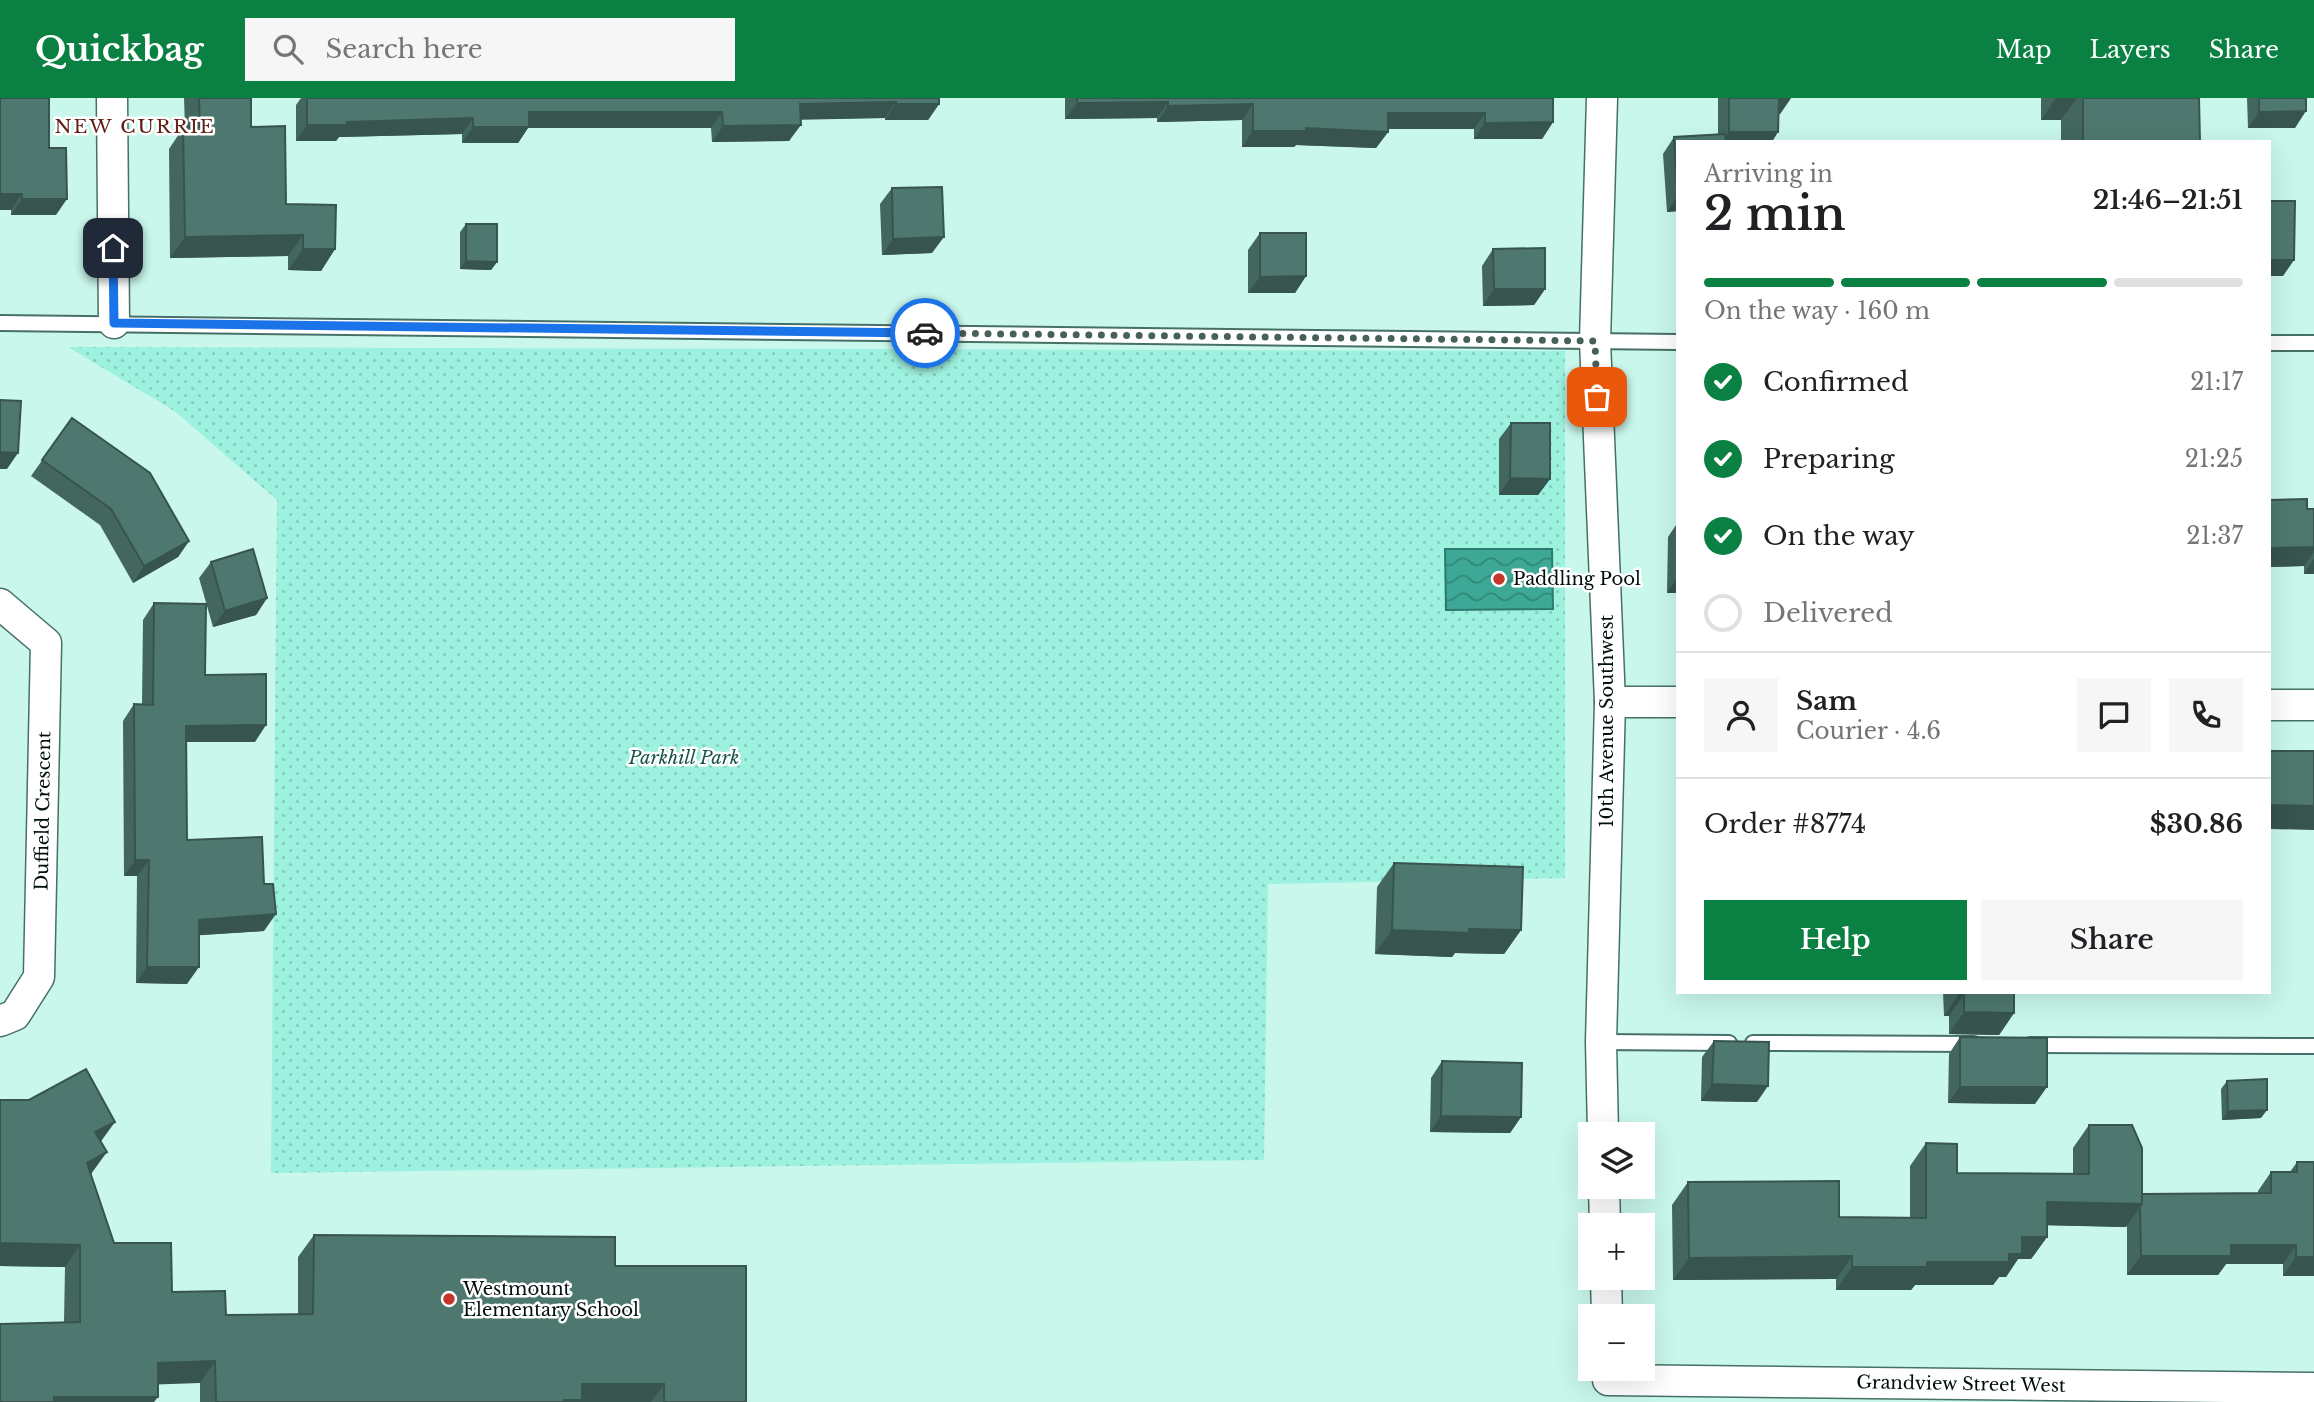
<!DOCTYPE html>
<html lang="en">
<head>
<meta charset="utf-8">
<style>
  :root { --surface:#fff; --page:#f6f6f6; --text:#202124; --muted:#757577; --line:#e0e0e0; --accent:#0b8043 }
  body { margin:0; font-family:"Libre Baskerville",serif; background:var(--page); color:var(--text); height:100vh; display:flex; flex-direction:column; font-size:26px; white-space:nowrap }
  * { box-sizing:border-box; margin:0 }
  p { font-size:23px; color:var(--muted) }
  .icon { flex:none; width:38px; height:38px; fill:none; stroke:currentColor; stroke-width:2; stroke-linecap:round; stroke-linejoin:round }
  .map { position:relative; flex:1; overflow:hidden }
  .side { position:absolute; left:1676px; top:42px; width:595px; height:854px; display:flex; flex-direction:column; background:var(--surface); border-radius:0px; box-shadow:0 7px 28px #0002 }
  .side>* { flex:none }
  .fabs { position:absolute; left:1578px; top:1024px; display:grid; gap:14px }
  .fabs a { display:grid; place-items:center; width:77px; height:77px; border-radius:0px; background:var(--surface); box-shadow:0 7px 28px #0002; font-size:35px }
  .pin { position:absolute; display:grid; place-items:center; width:60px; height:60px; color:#fff; margin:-30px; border-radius:14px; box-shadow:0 4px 10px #0006 }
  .courier { position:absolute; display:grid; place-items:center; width:70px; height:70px; margin:-35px; border:5px solid #1a73e8; border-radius:50%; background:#fff; color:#222; box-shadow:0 2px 9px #0007 }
  .headline em { font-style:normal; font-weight:600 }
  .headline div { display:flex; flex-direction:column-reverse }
  .headline { display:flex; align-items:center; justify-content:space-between; height:119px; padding:0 28px }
  h1 { font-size:46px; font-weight:600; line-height:52px }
  .bar { display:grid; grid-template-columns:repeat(4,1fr); gap:10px 7px; align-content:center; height:84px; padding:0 28px }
  .bar i { height:9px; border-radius:5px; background:var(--line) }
  .bar .current { background:var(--accent) }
  .bar p { grid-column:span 4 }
  .line { display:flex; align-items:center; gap:18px; padding:0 28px; border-top:2px solid var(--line) }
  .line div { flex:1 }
  .round { display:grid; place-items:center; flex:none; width:74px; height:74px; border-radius:0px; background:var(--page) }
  ol { padding:0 28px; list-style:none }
  li { display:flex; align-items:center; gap:21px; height:77px }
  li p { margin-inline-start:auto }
  li .icon { padding:7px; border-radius:50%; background:var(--accent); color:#fff; stroke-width:4 }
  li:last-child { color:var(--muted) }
  li i { width:38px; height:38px; border:4px solid var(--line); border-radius:50% }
  .cta { display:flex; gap:14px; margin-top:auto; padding:14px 28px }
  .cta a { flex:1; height:80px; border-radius:0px; background:var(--accent); color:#fff; font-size:28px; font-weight:600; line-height:80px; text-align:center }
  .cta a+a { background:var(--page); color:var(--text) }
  header { display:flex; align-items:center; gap:42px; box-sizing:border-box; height:98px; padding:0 35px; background:var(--accent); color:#fff }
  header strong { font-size:33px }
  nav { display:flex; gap:38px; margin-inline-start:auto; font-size:24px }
  .search { width:490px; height:63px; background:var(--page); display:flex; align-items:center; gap:18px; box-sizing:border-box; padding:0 24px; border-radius:0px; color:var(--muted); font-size:26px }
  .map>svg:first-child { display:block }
  .park { fill:url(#park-dots) }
  .water { fill:url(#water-waves); stroke:#2b7a6d; stroke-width:2 }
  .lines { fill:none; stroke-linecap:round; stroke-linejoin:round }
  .lane-casing { stroke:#467067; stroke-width:18 }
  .street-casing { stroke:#467067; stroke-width:33 }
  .lane { stroke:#fff; stroke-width:14 }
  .street { stroke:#fff; stroke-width:30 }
  .wall { fill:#43675f }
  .shaded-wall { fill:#37544e }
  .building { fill:#4e786f; stroke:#37544e; stroke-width:2 }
  .done { stroke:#47605a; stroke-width:7; stroke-dasharray:0 12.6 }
  .route { stroke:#1a73e8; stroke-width:9 }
  .poi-dot { fill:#c33629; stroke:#fff; stroke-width:2.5 }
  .labels { text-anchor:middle; stroke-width:5; stroke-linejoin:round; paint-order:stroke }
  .poi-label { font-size:18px; fill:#010f0c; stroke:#fff; text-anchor:start }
  .street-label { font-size:18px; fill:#010f0c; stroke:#fff }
  .park-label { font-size:18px; font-style:italic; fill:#175349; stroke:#fff }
  .neighbourhood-label { font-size:19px; letter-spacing:2px; fill:#642018; stroke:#fff }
</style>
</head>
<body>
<header>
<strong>Quickbag</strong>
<div class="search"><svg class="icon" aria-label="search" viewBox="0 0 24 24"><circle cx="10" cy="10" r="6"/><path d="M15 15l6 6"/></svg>Search here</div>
<nav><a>Map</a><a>Layers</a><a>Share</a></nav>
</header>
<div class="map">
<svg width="2314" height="1304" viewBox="0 0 2314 1304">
  <defs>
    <pattern id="park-dots" width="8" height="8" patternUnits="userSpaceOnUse" patternTransform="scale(1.75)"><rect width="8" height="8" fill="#9df1df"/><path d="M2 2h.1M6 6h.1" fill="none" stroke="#85cdbe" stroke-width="1.8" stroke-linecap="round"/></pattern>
    <pattern id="water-waves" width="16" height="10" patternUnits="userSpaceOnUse" patternTransform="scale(1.75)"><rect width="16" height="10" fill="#3da896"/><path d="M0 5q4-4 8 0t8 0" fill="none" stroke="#318779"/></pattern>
  </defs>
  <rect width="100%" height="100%" fill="#c9f7ec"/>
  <!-- park -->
  <polygon class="park" points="68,249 1565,253 1565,780 1268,786 1264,1062 271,1075 277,402 176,314"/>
  <!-- water -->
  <polygon class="water" points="1552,451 1553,511 1446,512 1445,451"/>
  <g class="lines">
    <defs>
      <g id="lane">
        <polyline points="0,225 1678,244"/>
        <polyline points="2270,245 2314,245"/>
        <polyline points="1601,944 1729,945"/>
        <polyline points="1753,945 1974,946"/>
        <polyline points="2030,947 2314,948"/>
      </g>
      <g id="street">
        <polyline points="112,0 114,225"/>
        <polyline points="1602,0 1595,243 1610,604 1601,944 1603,1036"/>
        <polyline points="0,506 46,545 39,879 15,917 0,923"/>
        <polyline points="1610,604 1678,604"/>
        <polyline points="2270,607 2314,607"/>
        <polyline points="1604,1088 1605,1127"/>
        <polyline points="1606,1180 1607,1218"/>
        <polyline points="1608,1282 2314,1290"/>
      </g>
    </defs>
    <!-- lane casing -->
    <use href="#lane" class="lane-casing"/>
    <!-- street casing -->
    <use href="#street" class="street-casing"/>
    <!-- lane -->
    <use href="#lane" class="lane"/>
    <!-- street -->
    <use href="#street" class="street"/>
  </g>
  <!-- wall -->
  <g class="wall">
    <polygon points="184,0 251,0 251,29 286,106 335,151 321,173 288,172 288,158 170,160 169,51 183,30 185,30"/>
    <polygon points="301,0 939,0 939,6 928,22 885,22 885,20 801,21 789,43 712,44 711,30 528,30 518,45 462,45 462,36 339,39 336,43 296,43 296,7"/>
    <polygon points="1065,0 1553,0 1553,24 1542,41 1474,41 1474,31 1388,31 1388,34 1376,50 1296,47 1294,49 1242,49 1242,22 1157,24 1157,20 1065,21"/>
    <polygon points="1718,0 1791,0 1780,16 1778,16 1778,34 1678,44 1678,113 1667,114 1663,56 1674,39 1718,36"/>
    <polygon points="2041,0 2199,0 2200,44 2061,44 2061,22 2041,22"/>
    <polygon points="2247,0 2306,0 2295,30 2248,30"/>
    <polygon points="49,50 56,117 11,117 11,112 0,112"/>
    <polygon points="892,90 932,155 882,157 880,106"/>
    <polygon points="466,126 497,164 491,172 460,171 460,134"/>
    <polygon points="1260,135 1306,178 1295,195 1248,195 1248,152"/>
    <polygon points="1493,151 1545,191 1534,207 1483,208 1482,168"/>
    <polygon points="72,320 189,443 178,459 133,485 100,427 31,378"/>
    <polygon points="1511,325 1550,381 1538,397 1499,397 1499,341"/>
    <polygon points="2270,402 2307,411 2314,411 2314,476 2304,476 2304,468 2270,469"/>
    <polygon points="1678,424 1678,495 1667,495 1668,439"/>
    <polygon points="211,464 267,500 256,517 213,529 199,480"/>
    <polygon points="154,505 205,577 255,644 186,644 187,742 264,833 199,837 187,886 136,885 137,778 124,778 123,623 134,606 142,606 143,522"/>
    <polygon points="1394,765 1521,832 1504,856 1455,855 1452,859 1375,856 1377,789"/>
    <polygon points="1943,894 2014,894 2014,915 1999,937 1949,936 1949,918 1944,918"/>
    <polygon points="1960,939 2035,1006 1948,1005 1949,956"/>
    <polygon points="1714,943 1757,1004 1701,1003 1702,959"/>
    <polygon points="1442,963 1521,1019 1510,1035 1430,1034 1431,980"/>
    <polygon points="2227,983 2261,1020 2222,1022 2221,991"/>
    <polygon points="0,1002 101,1043 91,1077 114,1145 172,1194 226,1217 298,1216 298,1159 314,1137 615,1168 746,1304 200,1304 200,1285 64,1225 65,1169 0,1168"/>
    <polygon points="2089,1027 2142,1096 2258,1095 2258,1093 2271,1074 2290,1074 2297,1064 2314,1178 2283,1178 2283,1166 2226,1166 2218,1177 2127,1177 2127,1127 2126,1129 2047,1127 2047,1139 2031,1161 2018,1161 2006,1179 1999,1179 1993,1187 1915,1187 1911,1192 1836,1192 1836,1181 1673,1182 1672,1107 1688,1084 1839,1119 1910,1120 1910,1068 1926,1045 1957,1075 2073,1076 2073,1050"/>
  </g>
  <!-- shaded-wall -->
  <g class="shaded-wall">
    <polygon points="1778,0 1791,0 1780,16 1767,16"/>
    <polygon points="2056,0 2077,0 2061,22 2041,22"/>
    <polygon points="896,4 885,20 789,22 800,6"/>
    <polygon points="1168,4 1157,20 1065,21 1077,5"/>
    <polygon points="896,6 939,6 928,22 885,22"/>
    <polygon points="1253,6 1242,22 1157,24 1168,8"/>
    <polygon points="2306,13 2295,30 2248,30 2259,14"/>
    <polygon points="529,14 722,14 711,30 528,30 518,45 462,45 473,29"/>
    <polygon points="1388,15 1485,15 1474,31 1377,31"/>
    <polygon points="473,20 462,36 339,39 336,43 296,43 307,27 347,24"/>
    <polygon points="1553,24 1542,41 1474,41 1485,25"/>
    <polygon points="801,27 789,43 712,44 723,28"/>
    <polygon points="1306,30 1388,34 1376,50 1296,47 1294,49 1242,49 1253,33"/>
    <polygon points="1729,34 1778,34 1772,44 1722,44"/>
    <polygon points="0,96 22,96 11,112 0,112"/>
    <polygon points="1678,98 1678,113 1667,114"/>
    <polygon points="22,101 67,101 56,117 11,117"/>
    <polygon points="303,137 288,158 170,160 185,139"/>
    <polygon points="944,139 932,155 882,157 893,141"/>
    <polygon points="303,151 335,151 321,173 288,172"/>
    <polygon points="2270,162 2294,162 2283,178 2270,178"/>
    <polygon points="466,163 497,164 491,172 460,171"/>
    <polygon points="1306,178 1295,195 1248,195 1260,179"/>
    <polygon points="1494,191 1545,191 1534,207 1483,208"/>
    <polygon points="0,354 18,355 7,371 0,371"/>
    <polygon points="1510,380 1550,381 1538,397 1499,397"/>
    <polygon points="189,443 178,459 133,485 144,468"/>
    <polygon points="2314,449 2314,454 2304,468 2270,469 2270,450"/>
    <polygon points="2314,461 2314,476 2304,476"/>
    <polygon points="1678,479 1678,495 1667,495"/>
    <polygon points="267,500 256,517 213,529 225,513"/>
    <polygon points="266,627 255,644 174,644 186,628"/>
    <polygon points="2270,707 2314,708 2314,732 2270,731"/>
    <polygon points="135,762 149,762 137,778 124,778"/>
    <polygon points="276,816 264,833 188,838 199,822"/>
    <polygon points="1469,831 1521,832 1504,856 1455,855 1452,859 1375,856 1392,832"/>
    <polygon points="147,869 199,869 187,886 136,885"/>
    <polygon points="1959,896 1964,896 1949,918 1944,918"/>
    <polygon points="1964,914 2014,915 1999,937 1949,936"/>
    <polygon points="1712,986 1768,988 1757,1004 1701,1003"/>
    <polygon points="1960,989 2047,989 2035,1006 1948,1005"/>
    <polygon points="2267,1012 2261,1020 2222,1022 2228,1013"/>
    <polygon points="1441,1018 1521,1019 1510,1035 1430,1034"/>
    <polygon points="115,1024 99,1046 95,1034"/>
    <polygon points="107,1054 91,1076 71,1087 87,1065"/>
    <polygon points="2047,1104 2142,1106 2126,1129 2031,1127"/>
    <polygon points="2022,1139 2047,1139 2031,1161 2018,1161 2006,1179 1999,1179 1993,1187 1915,1187 1911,1192 1836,1192 1852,1169 1927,1164"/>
    <polygon points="0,1145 80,1147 65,1169 0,1168"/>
    <polygon points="2231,1147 2296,1147 2283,1166 2226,1166 2218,1177 2127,1177 2141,1158"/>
    <polygon points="1852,1158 1836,1181 1673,1182 1689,1160"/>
    <polygon points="2296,1159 2314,1159 2314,1178 2283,1178"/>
    <polygon points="215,1263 200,1285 142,1287 158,1265"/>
    <polygon points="582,1286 664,1286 651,1304 562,1304"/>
    <polygon points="54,1299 158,1299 154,1304 51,1304"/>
  </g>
  <!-- building -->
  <g class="building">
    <polygon points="0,0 49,0 49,50 66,50 67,101 22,101 22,96 0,96"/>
    <polygon points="199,0 251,0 251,29 285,28 286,106 336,107 335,151 303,151 303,137 185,139 183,30 200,29"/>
    <polygon points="307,0 939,0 939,6 896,6 896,4 800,6 801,27 723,28 722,14 529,14 529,29 473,29 473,20 347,24 347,27 307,27"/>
    <polygon points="1077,0 1553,0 1553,24 1485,25 1485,15 1388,15 1388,34 1306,30 1306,33 1253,33 1253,6 1168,8 1168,4 1077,5"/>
    <polygon points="1729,0 1779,0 1778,34 1729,34"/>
    <polygon points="2083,0 2199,0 2200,44 2083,44"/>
    <polygon points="2259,0 2306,0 2306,13 2259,14"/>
    <polygon points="1725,36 1726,44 1678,44 1678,98 1674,39"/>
    <polygon points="942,89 944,139 893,141 892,90"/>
    <polygon points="2270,103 2295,103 2294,162 2270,162"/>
    <polygon points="466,126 497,126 497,164 466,163"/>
    <polygon points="1260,135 1306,135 1306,178 1260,179"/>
    <polygon points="1545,150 1545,191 1494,191 1493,151"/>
    <polygon points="0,302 21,303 18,355 0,354"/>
    <polygon points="72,320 150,375 189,443 144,468 111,411 42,362"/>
    <polygon points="1511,325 1550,325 1550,381 1510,380"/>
    <polygon points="2307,401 2307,411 2314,411 2314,449 2270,450 2270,402"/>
    <polygon points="253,451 267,500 225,513 211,464"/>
    <polygon points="154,505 206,506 205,577 266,576 266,627 186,628 187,742 262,739 264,786 273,786 276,816 199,822 199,869 147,869 149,762 135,762 134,606 153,607"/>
    <polygon points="2270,653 2314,653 2314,708 2270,707"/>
    <polygon points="1394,765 1523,769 1521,832 1469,831 1469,835 1392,832"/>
    <polygon points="1959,894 2014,894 2014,915 1964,914 1964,896 1959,896"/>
    <polygon points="1960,939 2047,940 2047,989 1960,989"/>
    <polygon points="1714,943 1769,944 1768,988 1712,986"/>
    <polygon points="1442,963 1522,965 1521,1019 1441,1018"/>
    <polygon points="86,971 115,1024 95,1034 107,1054 87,1065 114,1145 171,1145 172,1194 225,1193 226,1217 313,1216 314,1137 615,1139 615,1168 746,1168 746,1304 664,1304 664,1286 582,1286 582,1302 564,1302 564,1304 216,1304 215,1263 158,1265 158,1299 54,1299 54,1304 0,1304 0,1226 80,1224 80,1147 0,1145 0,1002 29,1002"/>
    <polygon points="2267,981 2267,1012 2228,1013 2227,983"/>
    <polygon points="2089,1027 2132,1027 2142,1050 2142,1106 2047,1104 2047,1139 2022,1139 2022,1156 2009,1156 2009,1164 1927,1164 1927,1169 1852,1169 1852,1158 1689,1160 1688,1084 1839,1083 1839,1119 1926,1120 1926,1045 1957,1046 1957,1075 2089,1076"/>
    <polygon points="2297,1064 2314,1064 2314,1159 2296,1159 2296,1147 2231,1147 2231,1158 2141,1158 2140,1108 2142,1106 2142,1096 2271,1095 2271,1074 2297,1074"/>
  </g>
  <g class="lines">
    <!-- done -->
    <polyline class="done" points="925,235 1595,243 1597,299"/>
    <!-- route -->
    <polyline class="route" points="113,150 114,225 925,235"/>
  </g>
  <!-- markers -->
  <g class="poi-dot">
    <circle cx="1499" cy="481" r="7"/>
    <circle cx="449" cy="1201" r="7"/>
  </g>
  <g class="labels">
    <!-- poi labels -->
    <g class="poi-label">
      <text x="1513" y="487">Paddling Pool</text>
      <text x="463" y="1197">Westmount<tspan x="463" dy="21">Elementary School</tspan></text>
    </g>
    <!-- street labels -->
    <g class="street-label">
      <text transform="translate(1607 623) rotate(-90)" y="6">10th Avenue Southwest</text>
      <text transform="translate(43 713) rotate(-89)" y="6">Duffield Crescent</text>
      <text transform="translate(1961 1286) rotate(1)" y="6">Grandview Street West</text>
    </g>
    <!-- park labels -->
    <g class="park-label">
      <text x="684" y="666">Parkhill Park</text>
    </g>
    <!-- neighbourhood labels -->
    <g class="neighbourhood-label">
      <text x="135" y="35">NEW CURRIE</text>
    </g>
  </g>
</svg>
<div class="fabs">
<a><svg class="icon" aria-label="layers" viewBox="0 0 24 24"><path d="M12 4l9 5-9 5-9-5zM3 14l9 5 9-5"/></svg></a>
<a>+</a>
<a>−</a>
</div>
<div class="pin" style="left:1597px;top:299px;background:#ea580c"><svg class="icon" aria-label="bag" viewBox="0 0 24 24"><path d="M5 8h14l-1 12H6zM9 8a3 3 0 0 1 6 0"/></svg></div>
<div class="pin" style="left:113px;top:150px;background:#1f2937"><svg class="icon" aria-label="home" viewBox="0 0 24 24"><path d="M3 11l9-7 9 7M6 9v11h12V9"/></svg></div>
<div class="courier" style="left:925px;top:235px"><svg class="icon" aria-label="car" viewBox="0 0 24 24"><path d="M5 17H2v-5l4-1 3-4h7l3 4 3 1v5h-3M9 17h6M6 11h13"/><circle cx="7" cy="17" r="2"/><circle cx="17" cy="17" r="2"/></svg></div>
<section class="side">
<div class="headline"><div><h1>2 min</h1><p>Arriving in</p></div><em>21:46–21:51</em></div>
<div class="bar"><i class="current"></i><i class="current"></i><i class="current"></i><i></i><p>On the way · 160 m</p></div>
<ol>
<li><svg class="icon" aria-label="check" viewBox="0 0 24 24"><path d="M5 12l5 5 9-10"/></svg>Confirmed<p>21:17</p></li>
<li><svg class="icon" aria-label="check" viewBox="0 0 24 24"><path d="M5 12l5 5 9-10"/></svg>Preparing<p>21:25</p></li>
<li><svg class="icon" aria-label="check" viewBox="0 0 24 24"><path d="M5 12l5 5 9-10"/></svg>On the way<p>21:37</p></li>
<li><i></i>Delivered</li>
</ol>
<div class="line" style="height:126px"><a class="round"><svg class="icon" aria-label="person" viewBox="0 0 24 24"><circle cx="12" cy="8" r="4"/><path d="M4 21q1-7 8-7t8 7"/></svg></a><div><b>Sam</b><p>Courier · 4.6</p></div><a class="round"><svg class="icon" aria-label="chat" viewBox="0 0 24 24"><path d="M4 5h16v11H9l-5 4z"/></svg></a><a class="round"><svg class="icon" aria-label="phone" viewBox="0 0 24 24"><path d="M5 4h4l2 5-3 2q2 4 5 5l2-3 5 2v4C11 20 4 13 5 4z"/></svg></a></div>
<div class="line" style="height:91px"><div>Order #8774</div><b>$30.86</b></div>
<div class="cta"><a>Help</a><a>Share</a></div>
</section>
</div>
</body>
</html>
